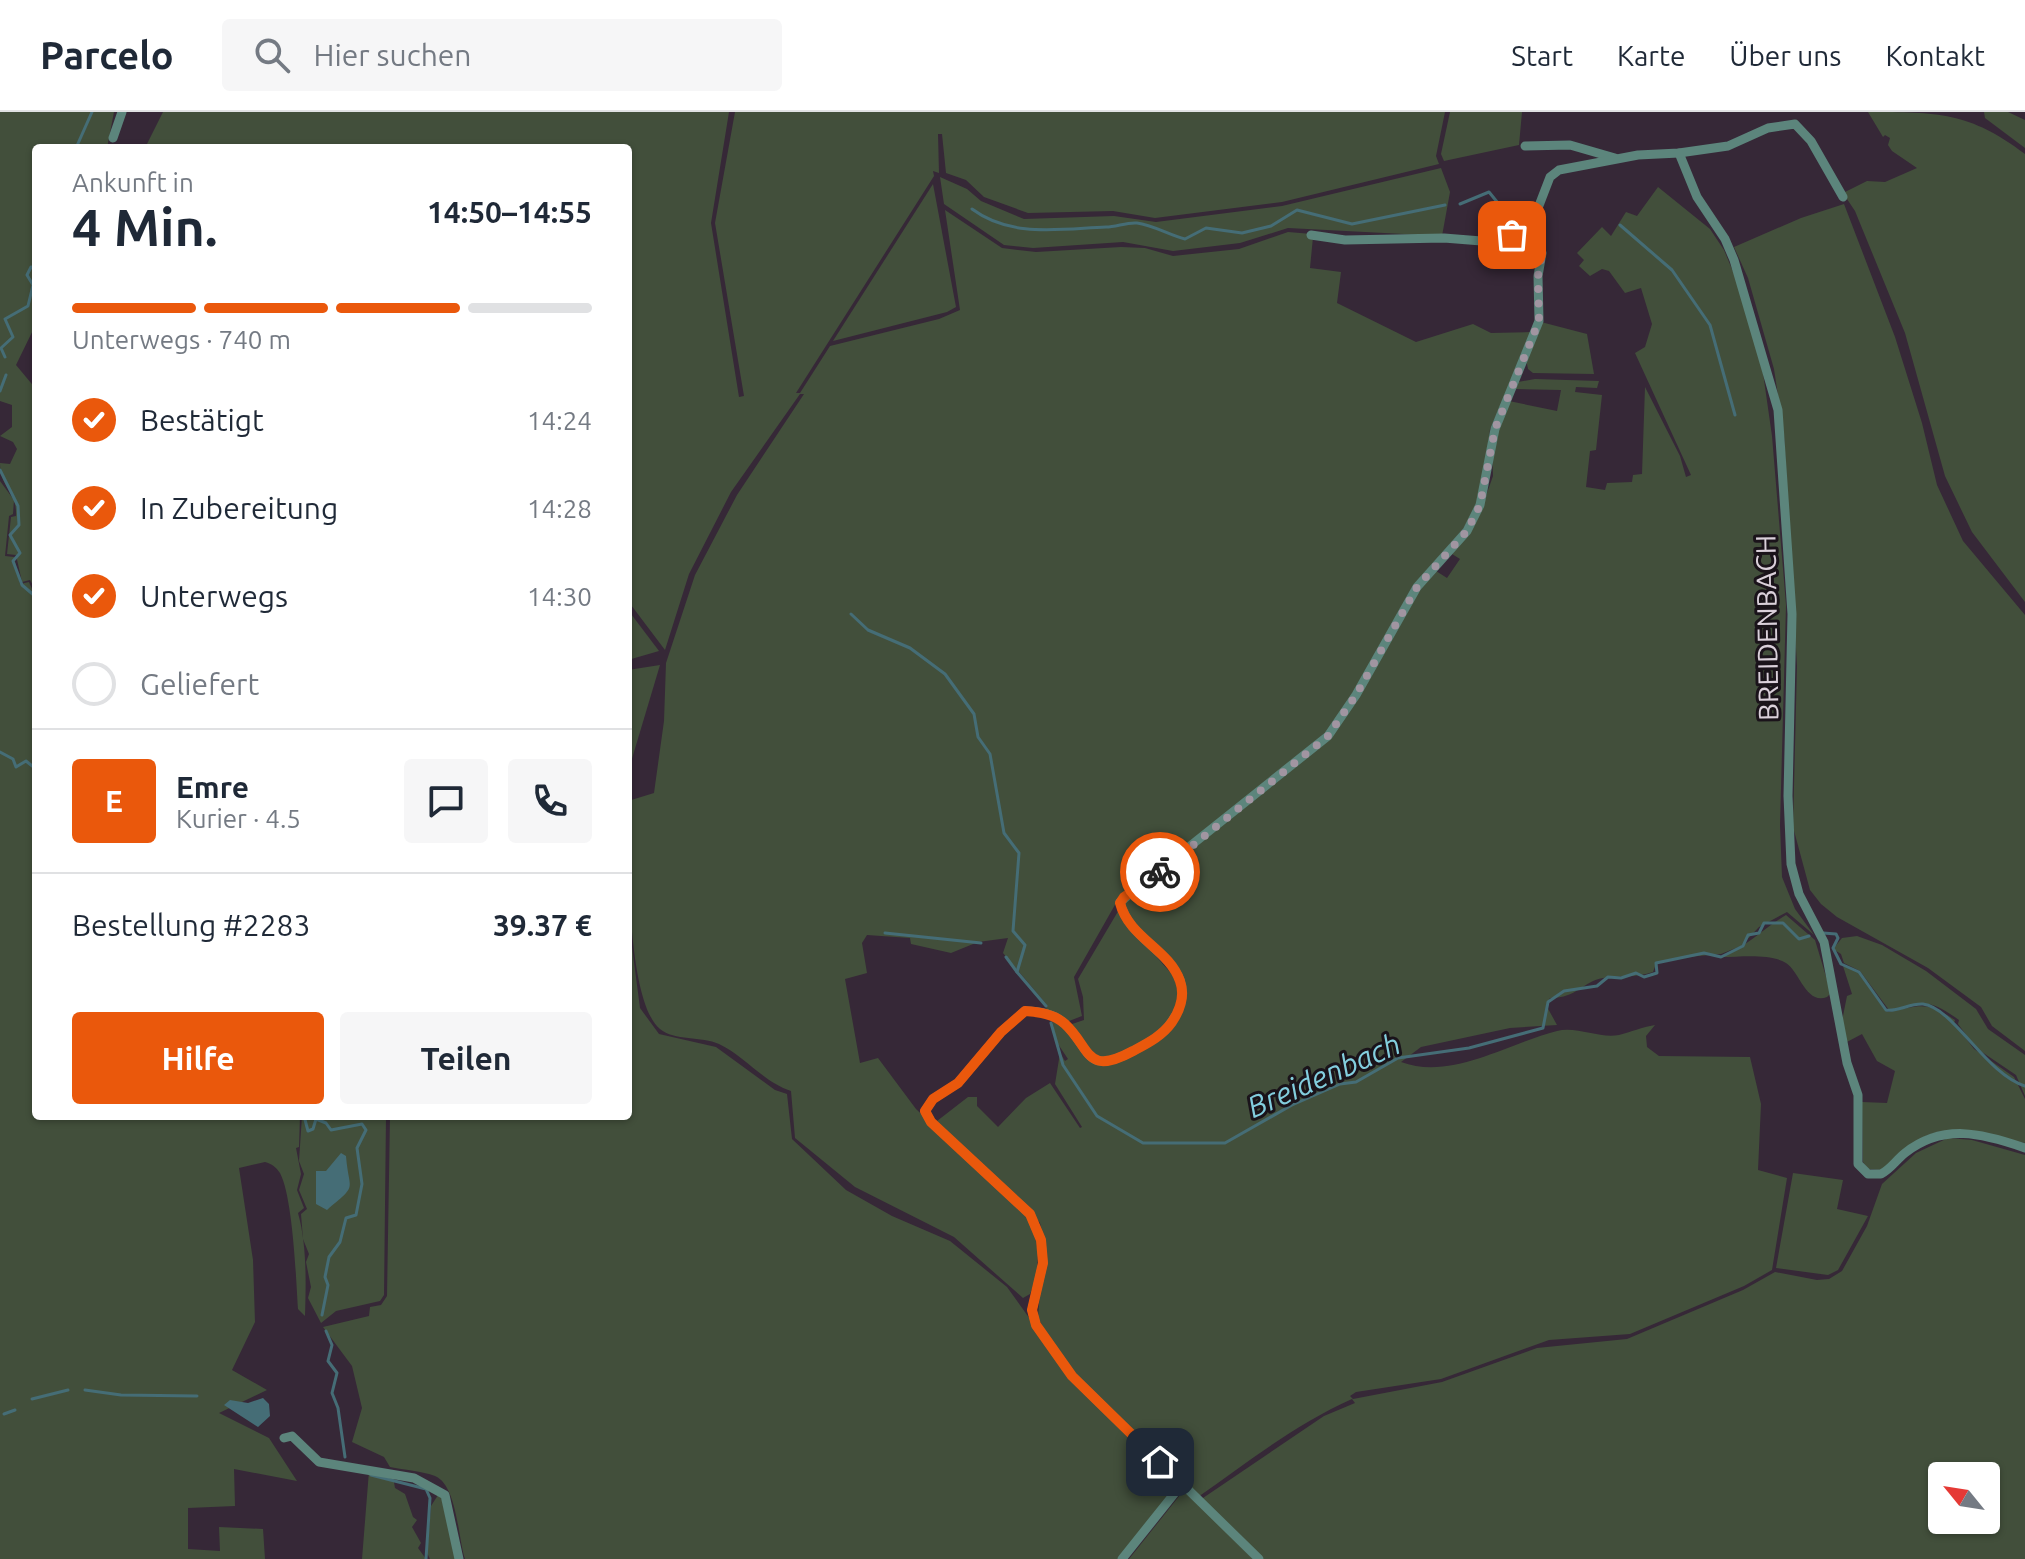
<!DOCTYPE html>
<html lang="de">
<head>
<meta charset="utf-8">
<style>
  :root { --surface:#fff; --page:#f6f6f7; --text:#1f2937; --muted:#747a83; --line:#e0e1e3; --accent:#ea580c }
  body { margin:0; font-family:Ubuntu,sans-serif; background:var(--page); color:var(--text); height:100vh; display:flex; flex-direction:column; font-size:30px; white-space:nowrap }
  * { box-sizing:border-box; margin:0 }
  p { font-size:26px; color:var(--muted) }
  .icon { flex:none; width:44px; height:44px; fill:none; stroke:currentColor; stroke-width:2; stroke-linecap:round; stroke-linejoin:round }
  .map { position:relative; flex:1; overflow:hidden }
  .drawer { position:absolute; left:32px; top:32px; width:600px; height:976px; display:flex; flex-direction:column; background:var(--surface); border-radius:8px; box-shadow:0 2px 6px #0004 }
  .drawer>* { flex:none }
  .needle { width:52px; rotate:300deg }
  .buttons { position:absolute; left:1928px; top:1350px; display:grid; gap:16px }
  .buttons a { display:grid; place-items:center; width:72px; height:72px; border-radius:8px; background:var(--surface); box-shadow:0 2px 6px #0004; font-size:40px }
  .pin { position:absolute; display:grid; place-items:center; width:68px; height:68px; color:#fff; margin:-34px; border-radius:16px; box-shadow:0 4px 12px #0006 }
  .courier { position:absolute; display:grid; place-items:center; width:80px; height:80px; margin:-40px; border:6px solid #ea580c; border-radius:50%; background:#fff; color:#222; box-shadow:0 2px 10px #0007 }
  .headline em { font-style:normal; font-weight:600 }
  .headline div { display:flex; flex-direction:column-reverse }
  .headline { display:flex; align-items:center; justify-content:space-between; height:136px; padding:0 40px }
  h1 { font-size:52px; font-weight:600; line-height:60px }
  .bar { display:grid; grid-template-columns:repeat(4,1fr); gap:12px 8px; align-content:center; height:96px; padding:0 40px }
  .bar i { height:10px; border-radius:6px; background:var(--line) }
  .bar .active { background:var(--accent) }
  .bar p { grid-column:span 4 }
  .line { display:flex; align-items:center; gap:20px; padding:0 40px; border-top:2px solid var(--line) }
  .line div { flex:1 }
  .round { display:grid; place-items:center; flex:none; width:84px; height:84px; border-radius:8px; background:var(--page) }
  ol { padding:0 40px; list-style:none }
  li { display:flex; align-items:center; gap:24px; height:88px }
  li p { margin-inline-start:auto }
  li .icon { padding:8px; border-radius:50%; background:var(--accent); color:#fff; stroke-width:4 }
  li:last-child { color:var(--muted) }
  li i { width:44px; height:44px; border:4px solid var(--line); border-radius:50% }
  .cta { display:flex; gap:16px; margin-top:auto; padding:16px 40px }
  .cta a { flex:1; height:92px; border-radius:8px; background:var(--accent); color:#fff; font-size:32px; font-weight:600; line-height:92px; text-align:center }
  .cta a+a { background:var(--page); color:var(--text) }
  header { display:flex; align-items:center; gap:48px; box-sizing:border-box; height:112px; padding:0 40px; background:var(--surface); border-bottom:2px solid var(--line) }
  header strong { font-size:38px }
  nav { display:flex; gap:44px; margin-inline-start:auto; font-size:28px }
  .search { width:560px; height:72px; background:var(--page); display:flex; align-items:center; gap:20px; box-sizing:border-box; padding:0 28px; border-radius:8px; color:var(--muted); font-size:30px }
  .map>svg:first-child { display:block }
  .green { fill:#424f3b; fill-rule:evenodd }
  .water { fill:#456d76 }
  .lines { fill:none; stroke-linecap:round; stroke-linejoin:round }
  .stream { stroke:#456d76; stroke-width:3 }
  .street { stroke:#5c857c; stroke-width:9 }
  .done { stroke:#a195a1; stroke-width:8; stroke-dasharray:0 14.4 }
  .route { stroke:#ea580c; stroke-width:10 }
  .labels { text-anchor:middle; stroke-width:6; stroke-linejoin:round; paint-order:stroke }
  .street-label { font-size:28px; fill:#dad0da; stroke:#1a131a }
  .water-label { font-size:30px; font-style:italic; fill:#83cede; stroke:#1a131a }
</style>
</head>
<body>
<header>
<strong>Parcelo</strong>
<div class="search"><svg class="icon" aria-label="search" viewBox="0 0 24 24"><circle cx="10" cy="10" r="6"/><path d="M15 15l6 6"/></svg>Hier suchen</div>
<nav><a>Start</a><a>Karte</a><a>Über uns</a><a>Kontakt</a></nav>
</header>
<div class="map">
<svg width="2025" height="1447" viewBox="0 0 2025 1447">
  <rect width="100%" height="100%" fill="#362837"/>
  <!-- green -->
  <g class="green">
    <path d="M0,0H114L107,36H36V212L16,253L36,277V479L30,468L22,470L16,443L7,442L11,405L16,404C17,377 0,377 0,351L10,352L17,337L13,330L0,324L12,315V293L0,289Z"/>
    <path d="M163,0H729L711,111L739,285L744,284L715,111L735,0H1445L1436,44L1439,52L1282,90L1155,106L1113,99L1028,101L984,85L966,68L946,61L942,22H938L939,61L933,59L934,64L796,281H800L830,234L939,207L960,198L945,98L1002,136L1036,140L1121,135L1145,136L1173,144L1239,137L1288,120L1348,125H1313L1310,156L1341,160L1337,191L1416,230L1473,212L1491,221L1533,220L1490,317L1485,363L1474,398L1463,417L1412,475L1355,579L1327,619L1285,657L1120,784L1074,865L1082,904L1064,911L1046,897L1047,893L1003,841L1008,826L978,830L951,841L911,832L910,826L867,823L862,831L867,861L845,867L860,951L878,946L916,997L1024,1100C1040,1124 1042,1155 1030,1182L1023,1186L954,1125L855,1075L795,1026L791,979C763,970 745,944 719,932C702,924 674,929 660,917C626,889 628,735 628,689L654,681L664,609L666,551L695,463L737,383L804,282H800L731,380L689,462L665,538L628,489V36H145Z"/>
    <polygon points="1450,0 1522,0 1519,33 1444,49 1441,42"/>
    <path d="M1868,0C1937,0 1970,0 2025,42V490L1972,420L1945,364L1905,221L1855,99L1843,81L1867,69L1885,70L1917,56L1892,39L1888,33L1890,26L1885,23L1883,25Z"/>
    <polygon points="1984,0 2008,0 2025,8 2025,36 1985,6"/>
    <polygon points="1441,56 1450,80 1442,124 1288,116 1240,131 1173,139 1123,130 1033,136 1004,133 944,92 940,65 967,77 981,89 1024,107 1114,104 1156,110 1282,94"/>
    <polygon points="933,72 956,195 947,200 833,229"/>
    <path d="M1658,75L1710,117L1724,138L1739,174L1763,261L1772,324L1786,493L1780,713L1782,765L1795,797L1814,823L1787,800L1759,815L1741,834L1721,842L1676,846L1656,852L1653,860C1637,866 1620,863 1603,866C1583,869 1578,886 1550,886L1546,893L1557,913L1510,916L1421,935L1401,950C1451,969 1509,931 1557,919C1577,914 1600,927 1619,923C1631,920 1642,915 1655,913L1646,924L1647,935L1659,944L1750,945L1761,992L1758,1058L1787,1066L1772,1158L1744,1174L1630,1222L1549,1228L1441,1267L1356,1280L1350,1284L1353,1287L1442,1270L1537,1236L1627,1227L1743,1178L1775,1160L1817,1168L1829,1167L1842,1159L1867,1114L1882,1072L1916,1041L1948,1026L1972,1028L2025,1043V1447H1262L1200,1388L1324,1304L1355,1291L1352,1287C1296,1312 1248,1350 1198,1385L1071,1257L1047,1224L1038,1205L1044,1127L1040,1111L1022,1089L937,1009L968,985H977V994L998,1015L1026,986L1050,971L1080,1016L1082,1015L1055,972L1060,941L1065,949L1068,947L1056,929L1052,907L1063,915L1084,908L1083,885L1078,867L1120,796L1130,815L1177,868L1182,862L1124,800L1125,789L1326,630L1419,475L1436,459L1447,466L1460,447L1452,442L1481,398L1493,364L1492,335L1509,289L1557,299L1561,278L1515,277L1518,270L1535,267L1599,269L1597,276L1576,275L1575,280L1602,283L1596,338L1590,339L1586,375L1605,378L1607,371L1632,370L1633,363L1642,362L1645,275L1680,344L1686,365L1691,363L1635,241L1645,235L1652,212L1641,176L1625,181L1609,159L1602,157L1590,164L1579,154L1584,148L1577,141L1602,115L1611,124L1626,100L1637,104ZM1942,1364H1986V1408H1942Z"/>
    <polygon points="1844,92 1895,225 1922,311 1937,373 1963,429 2025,503 2025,939 1992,914 1981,895 1928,856 1837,805 1821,792 1810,778 1793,715 1797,554 1784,323 1774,257 1748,166 1734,135 1801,106"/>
    <polygon points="1541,210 1587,222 1594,262 1533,261 1528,257 1526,247"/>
    <path d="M0,369L14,388L13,402L9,404L5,444L14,445L20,472L29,470L36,486V1004H300L299,1035L296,1036L301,1062L297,1078L304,1096L298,1101C307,1133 306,1171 305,1204L298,1197C296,1167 293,1086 280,1061C276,1055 272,1052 265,1050L239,1056L253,1148L255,1210L232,1258L267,1278L219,1301L269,1326L297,1369L234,1357L235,1394L188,1396V1437L220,1439L219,1415L263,1417L265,1447H0Z"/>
    <polygon points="628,498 659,539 628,548"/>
    <polygon points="660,553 628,660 628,558"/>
    <path d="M1786,803L1815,828L1831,881L1827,885C1806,893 1800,860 1786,851C1770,841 1740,845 1722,845C1746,835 1763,817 1786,803Z"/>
    <path d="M628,804L640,896L659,922L716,935L775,978L787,982L792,1027L846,1078L892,1104L950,1129L1007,1175L1065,1256L1179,1373L1119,1447H465C458,1426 457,1373 435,1364C422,1359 404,1358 390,1355L384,1345L352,1330L362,1296L352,1254L323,1215L369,1204L370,1195L381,1193L387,1184L390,1004H628Z"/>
    <path d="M1857,824L1882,833L1926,859L1976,897L1988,917L2025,943V984L2016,963L1976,936L1958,912L1959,908C1929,886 1925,890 1889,898L1860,859L1844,851L1841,842L1833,837L1842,826Z"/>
    <path d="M1843,854L1859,860L1888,900C1922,893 1926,889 1955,908L1954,911L1974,937L2014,965L2025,987V1031C1963,1017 1930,1003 1884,1058L1868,1057L1863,1050L1862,990L1887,991L1895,959L1877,949L1862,922L1845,931L1842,909L1847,884L1852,882Z"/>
    <polygon points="302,1004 386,1004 384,1183 380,1189 336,1199 321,1211 308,1186 311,1175 306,1150 309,1142 303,1127 301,1102 307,1097 299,1078 304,1062 299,1049"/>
    <polygon points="1793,1061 1843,1068 1837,1097 1868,1104 1838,1158 1828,1163 1776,1156"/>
    <polygon points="369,1359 393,1365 395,1376 405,1382 413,1405 417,1408 412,1415 421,1431 418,1436 426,1447 362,1447"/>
    <polygon points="1184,1378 1253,1447 1129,1447"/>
    <polygon points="440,1380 456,1447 430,1447 427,1441 431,1394"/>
  </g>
  <!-- water -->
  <g class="water">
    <path d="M341,1041L346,1044C349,1081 359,1071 327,1098L316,1092V1059H326Z"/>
    <polygon points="263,1286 269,1292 270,1304 258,1315 224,1293 230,1288 248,1291"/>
  </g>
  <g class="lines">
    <!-- stream -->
    <g class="stream">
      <polyline points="76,36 92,0"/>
      <polyline points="1460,92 1489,80 1502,96"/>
      <path d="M972,97C1011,126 1059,117 1106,115C1116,115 1127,110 1137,111C1153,113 1169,123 1185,127L1206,116L1242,121L1271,114L1297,98L1352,112L1445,93"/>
      <polyline points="1620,113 1672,158 1710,213 1735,303"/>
      <polyline points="5,245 1,236 13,225 5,207 28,194 33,173 27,163 31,155 36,157"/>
      <polyline points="0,279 6,263"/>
      <polyline points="0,358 18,394 19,413 10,423 20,441 13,449 22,473 36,485"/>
      <polyline points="851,502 868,518 910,536 945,562 974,602 978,625 990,642 1004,721 1019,741 1013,819 1025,833 1017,860 1046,894"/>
      <polyline points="0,640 13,647 16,655 26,649 36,657"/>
      <polyline points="885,821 981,831"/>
      <path d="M1823,821L1836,822L1838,826L1833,836L1841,852L1859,860L1886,898C1898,900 1910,891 1923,892C1954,896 1985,961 2025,974"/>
      <polyline points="1006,845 1017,860"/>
      <polyline points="1051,911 1063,953 1097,1004 1143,1031 1225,1031 1292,993 1340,972 1356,970 1398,946 1469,936 1543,916 1548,890 1564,879 1597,874 1608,865 1621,866 1636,861 1644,865 1657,861 1656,851 1704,841 1721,845 1743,834 1748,823 1759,821 1764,811 1783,811 1799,827 1809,824"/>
      <polyline points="304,1004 308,1019 313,1017 316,1007 326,1011 331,1018 362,1012 366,1018 357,1036 362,1072 356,1103 346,1106 340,1130 329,1145 325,1165 328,1173 322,1203"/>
      <polyline points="326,1219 332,1233 328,1249 337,1261 332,1281 338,1296 345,1345"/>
      <polyline points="85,1278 121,1283 197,1284"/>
      <polyline points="32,1287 68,1278"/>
      <polyline points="4,1302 15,1298"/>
      <polyline points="371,1363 426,1377 430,1386 426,1447"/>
    </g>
    <!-- street -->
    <g class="street">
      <polyline points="113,26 122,0"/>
      <polyline points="1525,34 1570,33 1615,46"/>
      <path d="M1679,41L1697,85L1725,127L1734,148L1778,298L1792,502L1788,684L1791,752L1799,782L1824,830L1847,951L1858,983V1052L1868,1062H1881C1891,1057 1896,1048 1905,1041C1943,1011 1982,1021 2025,1036"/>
      <polyline points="1311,123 1345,128 1444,126 1494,130 1530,117 1550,65 1559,58 1638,43 1679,41 1728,34 1768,16 1795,12 1811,29 1843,85"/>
      <polyline points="284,1326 292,1324 319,1350 414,1366 445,1383 459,1447"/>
      <polyline points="1122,1447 1182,1372"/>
      <path d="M1259,1447L1072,1264L1036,1213L1032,1198L1043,1151L1041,1128L1030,1102L931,1010L925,999L933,987L958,971L1001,920L1025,899C1039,899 1055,902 1065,912C1091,937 1085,965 1133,939C1148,931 1163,924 1172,909C1181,897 1185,882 1180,868C1167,837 1128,825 1120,790L1328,624L1356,583L1417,475L1467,419L1480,393L1495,317L1539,209L1538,164L1542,141L1530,117"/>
    </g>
  </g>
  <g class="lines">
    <!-- done -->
    <polyline class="done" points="1160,760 1328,624 1356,583 1417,475 1467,419 1480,393 1495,317 1539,209 1538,164 1542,141 1530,117 1512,123"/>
    <!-- route -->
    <path class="route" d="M1160,1350L1072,1264L1036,1213L1032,1198L1043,1151L1041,1128L1030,1102L931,1010L925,999L933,987L958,971L1001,920L1025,899C1039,900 1054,902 1065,912C1091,936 1085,965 1133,939C1148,931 1162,924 1172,910C1180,898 1185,883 1180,869C1169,837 1129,826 1120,791L1124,785L1160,760"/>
  </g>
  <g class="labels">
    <!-- street labels -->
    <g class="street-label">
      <text transform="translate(1767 516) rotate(-91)" y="10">BREIDENBACH</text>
    </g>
    <!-- water labels -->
    <g class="water-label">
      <text transform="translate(1324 964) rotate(-24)" y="10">Breidenbach</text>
    </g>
  </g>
</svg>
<div class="buttons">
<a><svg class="needle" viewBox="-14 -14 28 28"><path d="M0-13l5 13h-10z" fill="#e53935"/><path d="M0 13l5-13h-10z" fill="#747a83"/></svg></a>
</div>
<div class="pin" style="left:1512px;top:123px;background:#ea580c"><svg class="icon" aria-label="bag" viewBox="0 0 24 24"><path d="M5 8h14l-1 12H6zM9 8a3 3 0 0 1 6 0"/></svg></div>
<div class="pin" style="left:1160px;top:1350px;background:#1f2937"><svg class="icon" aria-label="home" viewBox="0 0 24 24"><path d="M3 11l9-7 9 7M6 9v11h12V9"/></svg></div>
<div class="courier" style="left:1160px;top:760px"><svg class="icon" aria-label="bike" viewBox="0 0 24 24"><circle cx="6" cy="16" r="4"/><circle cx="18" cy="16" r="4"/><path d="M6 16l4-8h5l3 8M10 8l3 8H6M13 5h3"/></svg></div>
<section class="drawer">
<div class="headline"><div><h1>4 Min.</h1><p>Ankunft in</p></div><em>14:50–14:55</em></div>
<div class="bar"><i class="active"></i><i class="active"></i><i class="active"></i><i></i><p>Unterwegs · 740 m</p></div>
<ol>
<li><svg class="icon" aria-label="check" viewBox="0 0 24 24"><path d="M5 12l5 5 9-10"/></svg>Bestätigt<p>14:24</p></li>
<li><svg class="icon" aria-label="check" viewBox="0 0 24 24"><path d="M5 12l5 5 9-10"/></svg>In Zubereitung<p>14:28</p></li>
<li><svg class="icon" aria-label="check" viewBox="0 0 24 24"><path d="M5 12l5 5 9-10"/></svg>Unterwegs<p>14:30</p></li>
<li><i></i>Geliefert</li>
</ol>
<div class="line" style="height:144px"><b class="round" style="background:var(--accent);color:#fff">E</b><div><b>Emre</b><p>Kurier · 4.5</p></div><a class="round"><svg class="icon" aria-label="chat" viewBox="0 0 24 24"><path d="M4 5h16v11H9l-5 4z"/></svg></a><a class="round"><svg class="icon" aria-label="phone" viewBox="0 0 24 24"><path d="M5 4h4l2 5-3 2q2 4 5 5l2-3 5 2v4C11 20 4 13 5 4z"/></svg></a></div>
<div class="line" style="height:104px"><div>Bestellung #2283</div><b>39.37 €</b></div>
<div class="cta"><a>Hilfe</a><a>Teilen</a></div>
</section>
</div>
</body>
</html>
